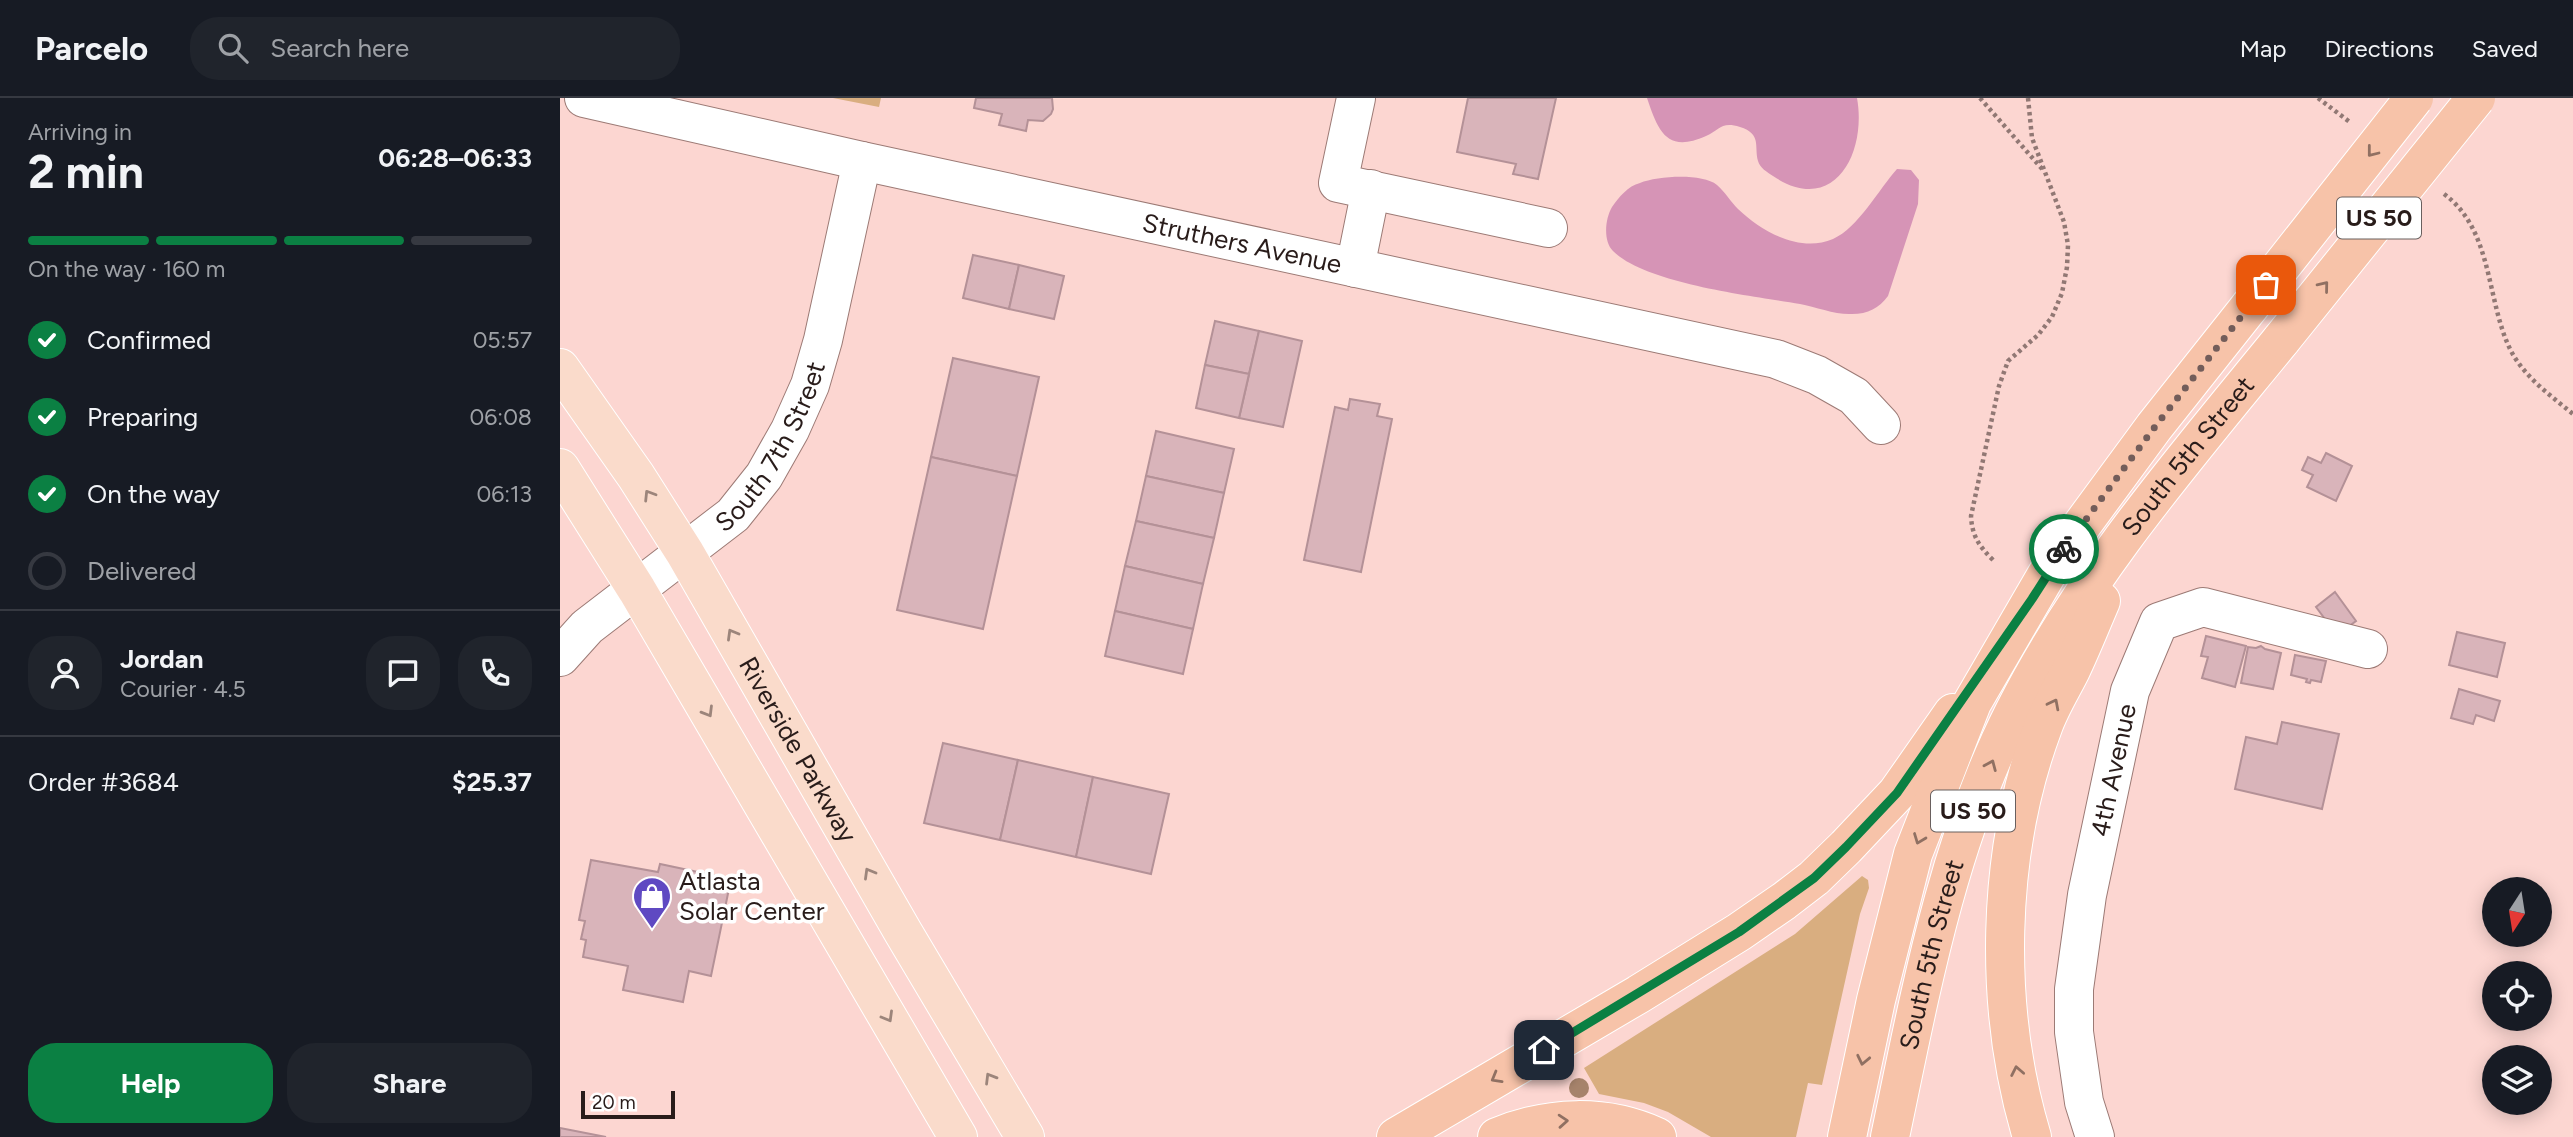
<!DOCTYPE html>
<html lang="en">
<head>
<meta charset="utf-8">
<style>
  :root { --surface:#171b24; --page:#20242c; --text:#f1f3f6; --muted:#9ea1a6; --line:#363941; --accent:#0b8043 }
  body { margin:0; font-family:Figtree,sans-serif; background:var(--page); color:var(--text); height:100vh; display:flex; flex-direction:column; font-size:26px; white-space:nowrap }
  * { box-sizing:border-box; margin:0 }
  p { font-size:23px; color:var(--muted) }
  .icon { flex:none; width:38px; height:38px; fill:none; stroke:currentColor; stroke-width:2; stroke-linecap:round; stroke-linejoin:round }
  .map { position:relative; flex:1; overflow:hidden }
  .sheet { display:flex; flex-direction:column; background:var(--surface); width:560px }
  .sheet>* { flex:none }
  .needle { width:46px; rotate:192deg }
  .controls { position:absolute; left:1922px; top:779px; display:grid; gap:14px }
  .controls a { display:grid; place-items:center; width:70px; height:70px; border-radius:50%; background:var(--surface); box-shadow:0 4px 18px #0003; font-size:35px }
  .scale { position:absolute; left:21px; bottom:18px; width:94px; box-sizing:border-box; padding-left:7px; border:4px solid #291c1a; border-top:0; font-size:19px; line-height:24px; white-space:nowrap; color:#291c1a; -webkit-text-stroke:5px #fff; paint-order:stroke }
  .pin { position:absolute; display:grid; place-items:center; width:60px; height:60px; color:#fff; margin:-30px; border-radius:14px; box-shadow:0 4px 10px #0006 }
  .courier { position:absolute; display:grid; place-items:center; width:70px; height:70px; margin:-35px; border:5px solid #0b8043; border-radius:50%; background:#fff; color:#222; box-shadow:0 2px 9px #0007 }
  .headline em { font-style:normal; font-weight:700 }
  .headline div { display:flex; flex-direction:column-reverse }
  .headline { display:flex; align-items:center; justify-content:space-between; height:119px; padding:0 28px }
  h1 { font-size:46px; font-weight:700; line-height:52px }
  .bar { display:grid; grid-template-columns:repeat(4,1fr); gap:10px 7px; align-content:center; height:84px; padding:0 28px }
  .bar i { height:9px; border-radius:5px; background:var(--line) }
  .bar .selected { background:var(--accent) }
  .bar p { grid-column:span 4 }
  .line { display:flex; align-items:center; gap:18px; padding:0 28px; border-top:2px solid var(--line) }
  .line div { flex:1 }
  .round { display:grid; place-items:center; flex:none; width:74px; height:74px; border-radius:28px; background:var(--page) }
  ol { padding:0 28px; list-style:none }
  li { display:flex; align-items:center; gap:21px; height:77px }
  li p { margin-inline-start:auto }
  li .icon { padding:7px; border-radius:50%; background:var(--accent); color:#fff; stroke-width:4 }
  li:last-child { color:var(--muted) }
  li i { width:38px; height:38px; border:4px solid var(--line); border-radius:50% }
  .cta { display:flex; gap:14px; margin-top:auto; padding:14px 28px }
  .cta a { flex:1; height:80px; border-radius:28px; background:var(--accent); color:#fff; font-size:28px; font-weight:700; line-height:80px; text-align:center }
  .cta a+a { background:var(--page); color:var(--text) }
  header { display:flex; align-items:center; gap:42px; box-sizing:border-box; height:98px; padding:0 35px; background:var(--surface); border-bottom:2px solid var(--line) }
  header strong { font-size:33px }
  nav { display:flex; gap:38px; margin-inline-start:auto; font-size:24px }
  .search { width:490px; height:63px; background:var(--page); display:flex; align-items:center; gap:18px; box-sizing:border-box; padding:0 24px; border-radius:28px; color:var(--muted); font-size:26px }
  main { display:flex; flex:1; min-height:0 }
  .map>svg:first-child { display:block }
  .green { fill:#d9ae80 }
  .water { fill:#d694b6 }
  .building { fill:#d9b4ba; stroke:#b49197; stroke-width:2 }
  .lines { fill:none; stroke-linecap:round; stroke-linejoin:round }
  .minor-casing { stroke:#9c7a75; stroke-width:40 }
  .major-casing { stroke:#fff; stroke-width:40 }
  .highway-casing { stroke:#fff; stroke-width:40 }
  .path { stroke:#917874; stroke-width:4.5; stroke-dasharray:3.5 3.5; stroke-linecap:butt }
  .minor { stroke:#fff; stroke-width:38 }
  .major { stroke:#fadbcb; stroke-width:38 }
  .highway { stroke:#f7c3a9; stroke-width:38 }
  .highway-bridge-casing { stroke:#fff; stroke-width:40; stroke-linecap:butt }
  .highway-bridge { stroke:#f7c3a9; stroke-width:38 }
  .tree { fill:#a6836b }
  .oneway { stroke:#907062 }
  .oneway2 { stroke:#9c857b }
  .done { stroke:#735d5a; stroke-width:7; stroke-dasharray:0 12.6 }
  .route { stroke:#0b8043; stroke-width:9 }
  .labels { text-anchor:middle; stroke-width:7; stroke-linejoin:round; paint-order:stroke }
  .shield { fill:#fff; stroke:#69605f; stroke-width:2 }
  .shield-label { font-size:24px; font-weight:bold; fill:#291c1a }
  .street-label { font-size:26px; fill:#291c1a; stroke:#fff }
  .poi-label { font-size:26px; fill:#291c1a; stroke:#fff; text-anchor:start }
</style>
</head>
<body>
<header>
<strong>Parcelo</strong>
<div class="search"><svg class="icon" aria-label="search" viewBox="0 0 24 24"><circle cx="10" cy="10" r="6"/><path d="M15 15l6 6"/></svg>Search here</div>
<nav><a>Map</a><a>Directions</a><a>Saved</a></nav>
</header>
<main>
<section class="sheet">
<div class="headline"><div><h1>2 min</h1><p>Arriving in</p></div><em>06:28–06:33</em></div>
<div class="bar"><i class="selected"></i><i class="selected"></i><i class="selected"></i><i></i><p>On the way · 160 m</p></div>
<ol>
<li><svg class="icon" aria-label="check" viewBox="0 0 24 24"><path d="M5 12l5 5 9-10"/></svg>Confirmed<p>05:57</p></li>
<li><svg class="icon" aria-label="check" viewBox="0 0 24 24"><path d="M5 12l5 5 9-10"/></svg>Preparing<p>06:08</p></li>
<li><svg class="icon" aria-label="check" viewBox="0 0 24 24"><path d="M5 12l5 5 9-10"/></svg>On the way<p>06:13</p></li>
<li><i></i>Delivered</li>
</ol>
<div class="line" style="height:126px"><a class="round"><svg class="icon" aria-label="person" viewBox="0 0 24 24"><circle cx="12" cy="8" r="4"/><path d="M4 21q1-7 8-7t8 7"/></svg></a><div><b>Jordan</b><p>Courier · 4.5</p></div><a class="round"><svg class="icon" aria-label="chat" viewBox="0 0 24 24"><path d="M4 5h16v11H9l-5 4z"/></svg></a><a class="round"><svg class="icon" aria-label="phone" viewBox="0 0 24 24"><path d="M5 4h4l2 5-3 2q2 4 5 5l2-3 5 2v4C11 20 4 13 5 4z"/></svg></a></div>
<div class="line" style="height:91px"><div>Order #3684</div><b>$25.37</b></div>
<div class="cta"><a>Help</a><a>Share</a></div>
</section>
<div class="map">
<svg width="2013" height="1039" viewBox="0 0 2013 1039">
  <rect width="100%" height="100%" fill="#fcd6d1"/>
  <!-- green -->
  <g class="green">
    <polygon points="273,0 321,0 319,9"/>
    <polygon points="1302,778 1308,782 1309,790 1300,816 1262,987 1248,985 1236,1039 1151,1039 1108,1014 1084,1005 1039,996 1024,970 1235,836"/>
  </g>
  <!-- water -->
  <g class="water">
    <path d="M1087,0H1297C1307,55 1274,119 1213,78C1207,74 1200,70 1198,63C1194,48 1202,36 1180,29C1161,23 1160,32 1146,38C1106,56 1098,32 1087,0Z"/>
    <path d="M1337,71L1351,72L1359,82L1358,106L1328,198C1319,210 1308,216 1292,216C1276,217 1256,209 1240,206C1194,198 1086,186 1053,153C1043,143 1045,121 1052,109C1059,99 1068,88 1080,85C1098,78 1142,75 1157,87C1165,94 1171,104 1178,111C1202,134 1240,155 1273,141C1298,130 1319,91 1337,71Z"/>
  </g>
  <!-- building -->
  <g class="building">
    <polygon points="416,0 492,0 493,11 491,16 483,23 468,22 466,33 439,27 442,16 414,10"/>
    <polygon points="908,0 996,0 978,81 953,76 956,66 897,54"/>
    <polygon points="413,157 459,167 449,211 403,200"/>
    <polygon points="459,167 504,178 494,221 449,211"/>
    <polygon points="655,223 699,233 689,276 645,267"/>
    <polygon points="699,233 742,243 723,329 679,320"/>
    <polygon points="393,260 479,279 457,378 371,359"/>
    <polygon points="645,267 689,276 679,320 636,310"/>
    <polygon points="790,301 820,306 817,318 832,321 801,474 744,462 775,309 788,312"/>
    <polygon points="596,333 674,351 664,395 586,378"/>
    <polygon points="1766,355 1792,368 1776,403 1747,389 1753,377 1742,372 1748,359 1761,365"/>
    <polygon points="371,359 457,378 423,531 337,512"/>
    <polygon points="586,378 664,395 654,440 576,423"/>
    <polygon points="576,423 654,440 643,486 565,468"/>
    <polygon points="565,468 643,486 633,531 555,513"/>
    <polygon points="1775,494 1796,523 1777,537 1756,509"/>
    <polygon points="555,513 633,531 623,576 545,558"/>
    <polygon points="1897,534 1945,545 1937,579 1889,567"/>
    <polygon points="1646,538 1686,548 1675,589 1642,580 1648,559 1641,558"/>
    <polygon points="1701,548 1705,551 1721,555 1713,591 1681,585 1688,549 1696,550"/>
    <polygon points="1735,557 1766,563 1761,584 1751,582 1750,585 1746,584 1747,581 1731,577"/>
    <polygon points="1899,591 1940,603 1934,623 1916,617 1913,626 1891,620"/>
    <polygon points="1722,624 1779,636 1762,711 1675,691 1686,639 1717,646"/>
    <polygon points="383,645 458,662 440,742 364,725"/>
    <polygon points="458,662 533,679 516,759 440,742"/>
    <polygon points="533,679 609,696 591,776 516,759"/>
    <polygon points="31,762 98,774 100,766 171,781 151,878 129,873 123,904 63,892 68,868 23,859 26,842 21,841 25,823 19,822"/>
    <polygon points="0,1030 46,1039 0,1039"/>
  </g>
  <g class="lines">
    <defs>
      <g id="minor">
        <path id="s1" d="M24,0L302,63L1216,261L1257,277L1294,298L1321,327"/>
        <polyline points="796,0 778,85 988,130"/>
        <polyline points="795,170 811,91"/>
        <path id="s2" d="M0,559L27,529L173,417L204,378L230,332L250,287L263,242L302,63"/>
        <path id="s3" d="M1535,1039L1524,1004L1514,934V891L1527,797L1570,593L1599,524L1643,509L1808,551"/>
      </g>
      <g id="major">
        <path id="s4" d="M0,270L76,378L125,455L343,834L465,1039"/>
        <polyline points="0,370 77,492 398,1039"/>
      </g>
      <g id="highway">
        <polyline points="836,1039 1079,896 1179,834 1224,803 1254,780 1286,749 1337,695 1393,615"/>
        <path d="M937,1039C988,1018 1045,1015 1097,1039"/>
        <polyline points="1287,1039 1316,902 1353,756 1412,605 1491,469 1594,329 1690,208"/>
        <path id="s5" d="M1330,1039C1360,896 1387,746 1454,614C1524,476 1625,360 1722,241"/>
        <path d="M1472,1039C1433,910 1436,755 1483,629C1490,609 1502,590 1511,572C1522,549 1531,526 1541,503"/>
      </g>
    </defs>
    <!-- minor casing -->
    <use href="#minor" class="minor-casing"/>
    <!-- major casing -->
    <use href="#major" class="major-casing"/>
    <!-- highway casing -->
    <use href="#highway" class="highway-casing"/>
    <!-- path -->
    <g class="path">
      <polyline points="1420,0 1483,72"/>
      <polyline points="1758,0 1791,25"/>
      <path d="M1884,96C1933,132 1926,201 1950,251C1964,279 1990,297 2013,316"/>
      <path d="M1433,462C1419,448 1412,438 1411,418L1439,288L1448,263L1478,237L1492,219L1502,195L1507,169L1508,147L1504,124L1472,40L1468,0"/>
    </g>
    <!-- minor -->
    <use href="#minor" class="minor"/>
    <!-- major -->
    <use href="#major" class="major"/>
    <!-- highway -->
    <use href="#highway" class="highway"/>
    <defs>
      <g id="highway-bridge">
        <polyline points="1690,208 1854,0"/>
        <polyline points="1722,241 1916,0"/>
      </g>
    </defs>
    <!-- highway-bridge casing -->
    <use href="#highway-bridge" class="highway-bridge-casing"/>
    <!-- highway-bridge -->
    <use href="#highway-bridge" class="highway-bridge"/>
  </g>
  <!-- trees -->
  <circle class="tree" cx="1019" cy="990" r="10"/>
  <!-- one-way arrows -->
  <defs><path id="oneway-chevron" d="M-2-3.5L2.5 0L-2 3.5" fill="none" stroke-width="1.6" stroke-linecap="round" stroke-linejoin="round" transform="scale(1.75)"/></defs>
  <g class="oneway">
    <use href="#oneway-chevron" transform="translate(1812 54) rotate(128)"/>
    <use href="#oneway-chevron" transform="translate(1764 188) rotate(-51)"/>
    <use href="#oneway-chevron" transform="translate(1494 606) rotate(-63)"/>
    <use href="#oneway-chevron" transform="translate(1431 667) rotate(-67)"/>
    <use href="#oneway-chevron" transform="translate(1359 741) rotate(111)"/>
    <use href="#oneway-chevron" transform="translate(1303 962) rotate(102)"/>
    <use href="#oneway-chevron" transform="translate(1457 973) rotate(-101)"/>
    <use href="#oneway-chevron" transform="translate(936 980) rotate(150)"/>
    <use href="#oneway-chevron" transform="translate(1003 1023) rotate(-4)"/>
  </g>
  <g class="oneway2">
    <use href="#oneway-chevron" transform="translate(89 397) rotate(-122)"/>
    <use href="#oneway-chevron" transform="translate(172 536) rotate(-120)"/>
    <use href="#oneway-chevron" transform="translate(148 614) rotate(59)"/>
    <use href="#oneway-chevron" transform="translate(309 775) rotate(-120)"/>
    <use href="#oneway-chevron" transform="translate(328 919) rotate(60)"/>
    <use href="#oneway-chevron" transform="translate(430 980) rotate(-121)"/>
  </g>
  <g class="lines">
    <!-- done -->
    <polyline class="done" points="1504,451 1594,330 1706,187"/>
    <!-- route -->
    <polyline class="route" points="984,952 1179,834 1254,780 1286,749 1337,695 1472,501 1504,451"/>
  </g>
  <!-- icons -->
  <defs>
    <symbol id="shop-pin" viewBox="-11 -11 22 30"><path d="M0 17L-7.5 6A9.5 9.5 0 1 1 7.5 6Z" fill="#5f49c2" stroke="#fff"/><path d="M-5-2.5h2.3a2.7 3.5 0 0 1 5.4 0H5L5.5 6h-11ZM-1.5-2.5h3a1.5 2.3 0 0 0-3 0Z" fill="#fff"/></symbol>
  </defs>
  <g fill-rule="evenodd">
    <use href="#shop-pin" x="70" y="776" width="44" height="60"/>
  </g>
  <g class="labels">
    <!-- shield labels -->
    <g class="shield">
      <rect x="1777" y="99.5" width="84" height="41" rx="5"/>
      <rect x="1371" y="692.5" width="84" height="41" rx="5"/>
    </g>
    <g class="shield-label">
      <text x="1819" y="128">US 50</text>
      <text x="1413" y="721">US 50</text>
    </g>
    <!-- street labels -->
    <g class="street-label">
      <text dy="9" stroke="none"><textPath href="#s1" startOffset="674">Struthers Avenue</textPath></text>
      <text dy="9" stroke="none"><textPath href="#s2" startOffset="303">South 7th Street</textPath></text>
      <text dy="9" stroke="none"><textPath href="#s5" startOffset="754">South 5th Street</textPath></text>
      <text dy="9" stroke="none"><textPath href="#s4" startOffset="450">Riverside Parkway</textPath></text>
      <text dy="9" stroke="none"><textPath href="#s3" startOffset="373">4th Avenue</textPath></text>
      <text dy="9" stroke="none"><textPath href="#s5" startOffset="187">South 5th Street</textPath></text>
    </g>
    <!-- poi labels -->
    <g class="poi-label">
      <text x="119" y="792">Atlasta<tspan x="119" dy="30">Solar Center</tspan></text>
    </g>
  </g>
</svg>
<div class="controls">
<a><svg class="needle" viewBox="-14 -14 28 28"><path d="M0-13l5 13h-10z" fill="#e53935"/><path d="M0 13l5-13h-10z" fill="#9ea1a6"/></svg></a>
<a><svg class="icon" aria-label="locate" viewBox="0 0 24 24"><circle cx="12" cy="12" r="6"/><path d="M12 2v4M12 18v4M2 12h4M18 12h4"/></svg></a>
<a><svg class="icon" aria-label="layers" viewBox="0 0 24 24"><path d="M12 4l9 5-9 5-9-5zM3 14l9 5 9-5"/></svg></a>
</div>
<div class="scale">20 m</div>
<div class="pin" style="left:1706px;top:187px;background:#ea580c"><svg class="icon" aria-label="bag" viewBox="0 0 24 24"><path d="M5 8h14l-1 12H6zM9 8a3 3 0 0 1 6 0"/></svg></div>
<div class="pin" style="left:984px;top:952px;background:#1f2937"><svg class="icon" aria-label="home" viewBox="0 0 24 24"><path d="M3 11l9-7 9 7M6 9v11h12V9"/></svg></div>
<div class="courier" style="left:1504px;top:451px"><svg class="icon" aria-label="bike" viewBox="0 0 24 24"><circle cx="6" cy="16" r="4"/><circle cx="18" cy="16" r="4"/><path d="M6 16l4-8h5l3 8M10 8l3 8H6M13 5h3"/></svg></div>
</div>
</main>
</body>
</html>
